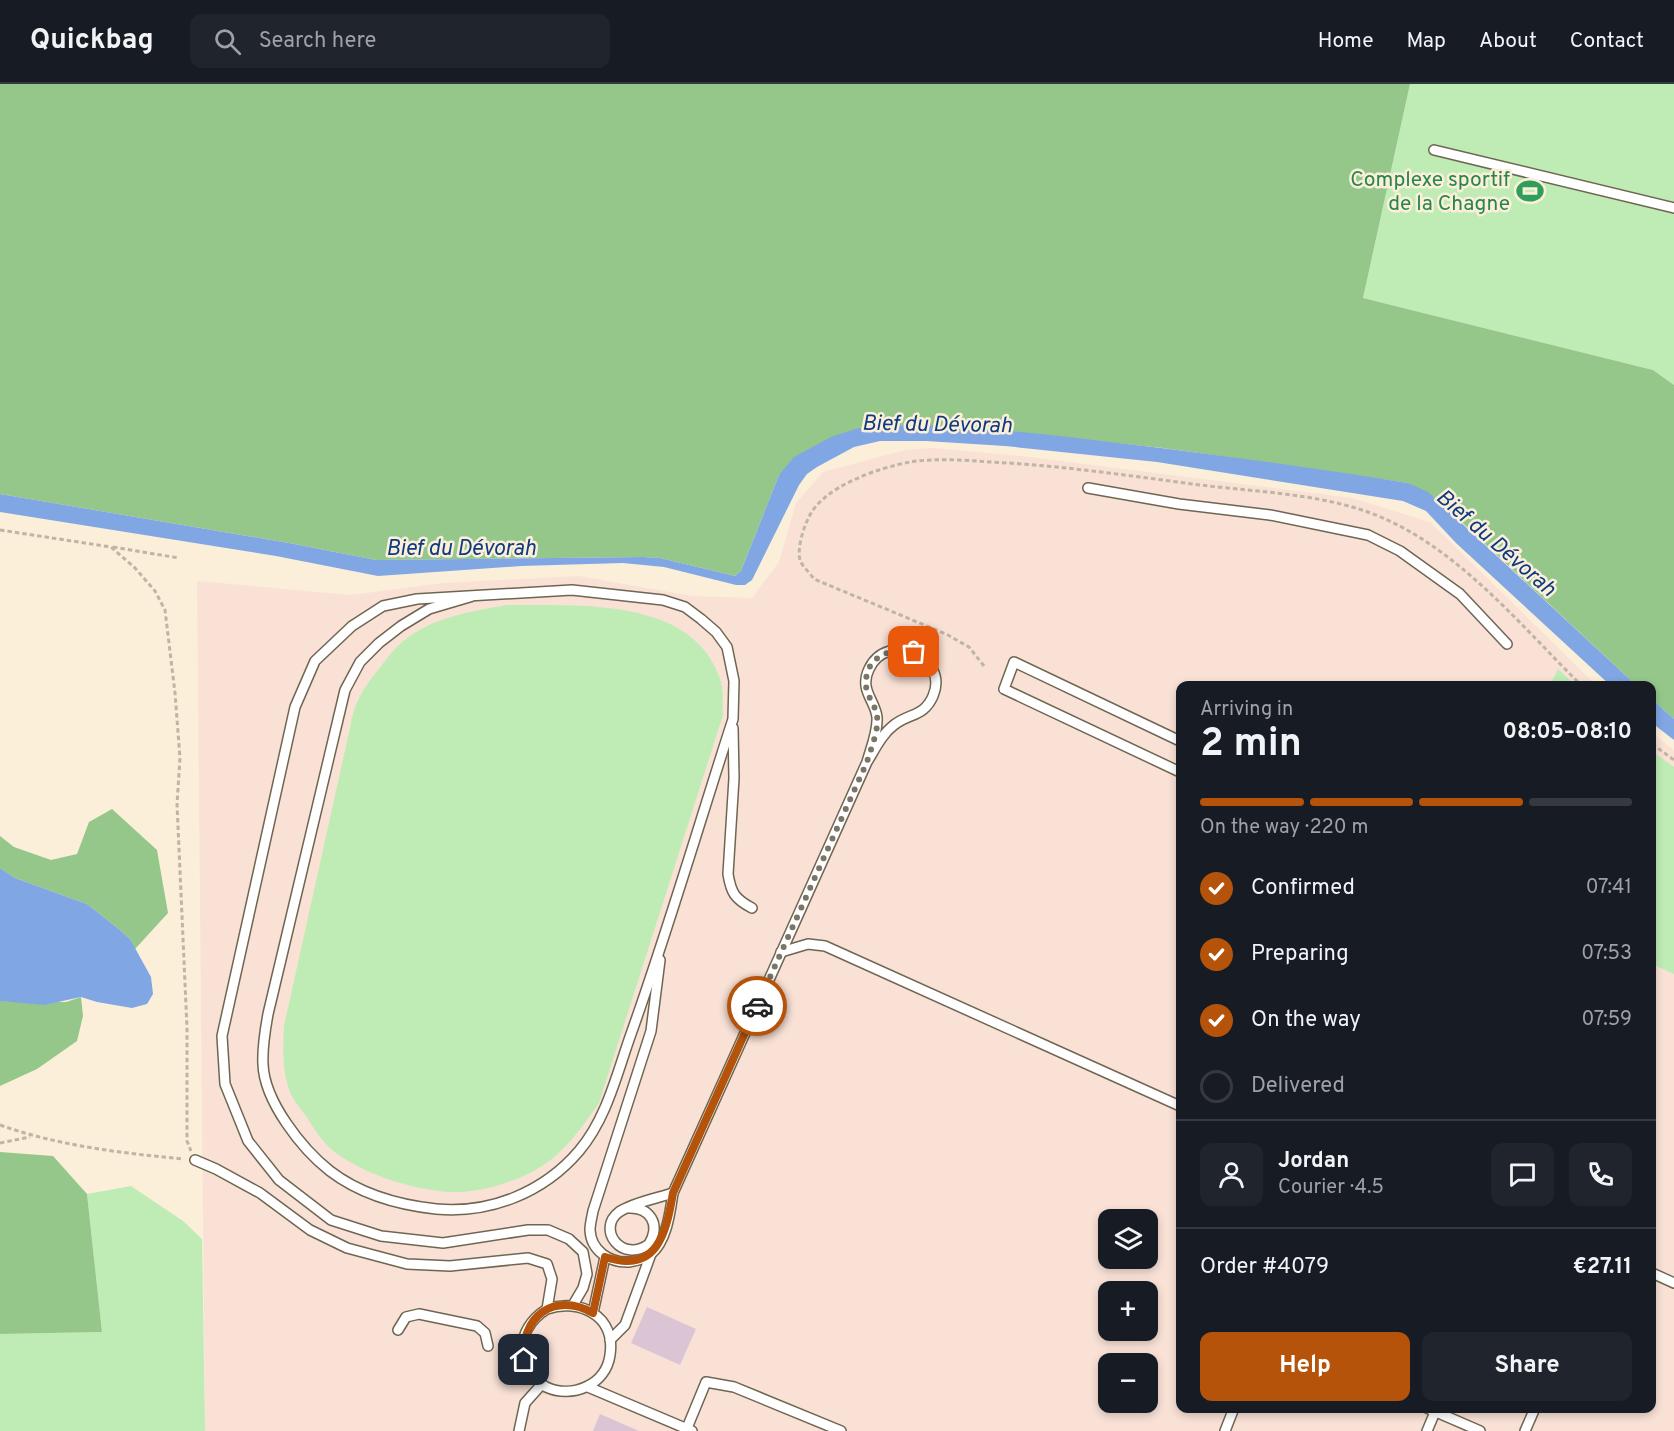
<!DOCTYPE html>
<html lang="en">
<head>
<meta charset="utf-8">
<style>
  :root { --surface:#171b24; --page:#20242c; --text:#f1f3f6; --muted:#9ea1a6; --line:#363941; --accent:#b45309 }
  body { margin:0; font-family:Overpass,sans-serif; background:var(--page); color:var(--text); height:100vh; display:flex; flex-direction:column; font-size:22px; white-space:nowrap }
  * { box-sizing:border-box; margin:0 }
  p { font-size:20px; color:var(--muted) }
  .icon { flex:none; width:33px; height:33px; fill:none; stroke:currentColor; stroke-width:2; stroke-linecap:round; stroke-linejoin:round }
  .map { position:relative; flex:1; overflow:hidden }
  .sheet { position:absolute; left:1176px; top:597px; width:480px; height:732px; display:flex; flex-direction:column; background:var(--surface); border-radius:12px; box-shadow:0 3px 9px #0003 }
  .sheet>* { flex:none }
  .buttons { position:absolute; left:1098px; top:1125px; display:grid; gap:12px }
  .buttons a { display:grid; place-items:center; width:60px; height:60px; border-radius:12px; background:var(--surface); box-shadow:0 3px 9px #0003; font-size:30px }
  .pin { position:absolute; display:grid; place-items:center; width:51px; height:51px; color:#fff; margin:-26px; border-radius:12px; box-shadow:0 3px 9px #0006 }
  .courier { position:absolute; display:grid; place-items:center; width:60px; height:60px; margin:-30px; border:4px solid #b45309; border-radius:50%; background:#fff; color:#222; box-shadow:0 2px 8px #0007 }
  .headline em { font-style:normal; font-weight:700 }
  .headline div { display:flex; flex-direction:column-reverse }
  .headline { display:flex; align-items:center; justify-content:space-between; height:102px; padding:0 24px }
  h1 { font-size:39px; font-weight:700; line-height:45px }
  .bar { display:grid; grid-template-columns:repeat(4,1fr); gap:9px 6px; align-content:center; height:72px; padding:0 24px }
  .bar i { height:8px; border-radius:4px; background:var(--line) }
  .bar .on { background:var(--accent) }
  .bar p { grid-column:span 4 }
  .line { display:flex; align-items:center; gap:15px; padding:0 24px; border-top:2px solid var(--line) }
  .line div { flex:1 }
  .round { display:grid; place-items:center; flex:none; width:63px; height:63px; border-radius:12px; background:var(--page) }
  ol { padding:0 24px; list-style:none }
  li { display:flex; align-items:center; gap:18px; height:66px }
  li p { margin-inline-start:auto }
  li .icon { padding:6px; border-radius:50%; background:var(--accent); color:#fff; stroke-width:4 }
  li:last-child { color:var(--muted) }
  li i { width:33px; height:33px; border:3px solid var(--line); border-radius:50% }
  .cta { display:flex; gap:12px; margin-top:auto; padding:12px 24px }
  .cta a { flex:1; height:69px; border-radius:12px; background:var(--accent); color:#fff; font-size:24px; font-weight:700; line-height:69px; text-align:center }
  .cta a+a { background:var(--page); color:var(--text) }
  header { display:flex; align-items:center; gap:36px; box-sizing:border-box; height:84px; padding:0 30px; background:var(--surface); border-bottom:2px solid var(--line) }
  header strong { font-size:28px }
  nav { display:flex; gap:33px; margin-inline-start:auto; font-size:21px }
  .search { width:420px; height:54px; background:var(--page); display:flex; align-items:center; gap:15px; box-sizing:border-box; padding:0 21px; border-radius:12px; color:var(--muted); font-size:22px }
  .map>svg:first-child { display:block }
  .industrial { fill:#f9e1d6; fill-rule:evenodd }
  .green { fill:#bfecb5 }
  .forest { fill:#95c78a }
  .water { fill:#80a6e4 }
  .building { fill:#dbc5d4 }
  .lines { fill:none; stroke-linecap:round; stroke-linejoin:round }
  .service-casing { stroke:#6f6652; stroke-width:12 }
  .path { stroke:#bfb5a4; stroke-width:3; stroke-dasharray:4.5 3; stroke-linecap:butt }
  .service { stroke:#fff; stroke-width:9 }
  .done { stroke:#7b7467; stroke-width:6; stroke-dasharray:0 10.8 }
  .route { stroke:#b45309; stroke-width:8 }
  .labels { text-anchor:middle; stroke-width:5; stroke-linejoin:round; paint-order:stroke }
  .leisure-label { font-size:21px; fill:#27864d; stroke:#fbefd9; text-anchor:end }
  .water-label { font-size:22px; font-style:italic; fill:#0d3a81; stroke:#fbefd9 }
</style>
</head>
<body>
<header>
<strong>Quickbag</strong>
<div class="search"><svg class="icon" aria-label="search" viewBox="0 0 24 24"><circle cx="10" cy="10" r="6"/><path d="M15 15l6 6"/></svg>Search here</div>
<nav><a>Home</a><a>Map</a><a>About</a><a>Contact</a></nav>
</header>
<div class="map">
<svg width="1674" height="1347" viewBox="0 0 1674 1347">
  <rect width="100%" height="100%" fill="#fbefd9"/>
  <!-- industrial -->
  <path class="industrial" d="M933,364L1022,372L1352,414L1430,438L1596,601L1180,602V1324H1652V649L1674,666V1347H205L197,497L351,511L443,499L579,492L692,512L752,514L779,478L796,419L823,388L905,366ZM1108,1136H1148V1174H1108ZM1108,1208H1148V1246H1108ZM1108,1280H1148V1318H1108Z"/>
  <!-- green -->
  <g class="green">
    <polygon points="1410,0 1674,0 1674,301 1653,286 1363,214"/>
    <path d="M507,521C579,522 695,512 721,598C724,608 722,621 723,631L599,1019C582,1043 564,1070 537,1085C513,1099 478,1109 450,1108C412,1106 360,1089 331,1065C321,1056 313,1043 306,1032C300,1024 292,1015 289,1005C282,985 283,963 284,942L350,644C353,621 363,604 378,586C386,576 395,563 406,555C434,533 473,527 507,521Z"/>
    <polygon points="1558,585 1575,601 1550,601"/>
    <polygon points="1652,667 1674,683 1674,890 1652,880"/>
    <polygon points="131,1102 183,1137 202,1155 205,1347 0,1347 0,1250 102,1248 87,1110"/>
  </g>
  <!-- forest -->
  <g class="forest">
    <polygon points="0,0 1410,0 1363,214 1653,286 1674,301 1674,635 1652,615 1652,602 1636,601 1439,417 1408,399 1163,364 960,343 904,341 859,344 779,391 741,487 735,492 660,474 644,473 376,476 289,459 0,410"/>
    <polygon points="112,725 157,766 168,829 135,865 130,855 120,846 87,820 15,794 0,784 0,752 14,763 51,776 77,770 89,738"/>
    <polygon points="81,913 83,932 77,957 37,985 0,1002 0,917 66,918"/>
    <polygon points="0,1068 53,1072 87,1110 102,1248 0,1250"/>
  </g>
  <!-- water -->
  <g class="water">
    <path d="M904,341C979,342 1053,351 1127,360C1221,371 1315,384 1408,399L1428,408L1636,601H1610L1456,459L1426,427L1403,417L1157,378L1005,362L926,357H880L854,363L817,383L807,390L799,401L752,496L745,501H736L664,483L623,479L521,482L378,492L276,472L0,428V410L289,459L376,476L644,473L660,474L735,492L741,487L779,391L794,373L831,353L859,344Z"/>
    <polygon points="1652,615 1674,635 1674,656 1652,639"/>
    <polygon points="0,784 15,794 87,820 120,846 130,855 151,893 153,910 147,920 132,924 97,918 81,913 44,921 0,917"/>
  </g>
  <!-- building -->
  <g class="building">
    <polygon points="647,1223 696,1245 680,1281 631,1259"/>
    <polygon points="600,1330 639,1347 593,1347"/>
  </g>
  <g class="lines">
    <defs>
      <g id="service">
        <polyline points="1434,66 1674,124"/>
        <polyline points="1088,404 1179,420 1270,431 1368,451 1400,467 1460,510 1507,560"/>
        <path d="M473,512L429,525L401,542L379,559L360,578L345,606L268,930C265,947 262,963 263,980C264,1017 302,1065 330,1087C360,1110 399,1121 436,1125C491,1130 544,1108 579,1067C607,1034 617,989 631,950C668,846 699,740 733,635L734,597L727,563L716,548L701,535L685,523L663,516L572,506L417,515L383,522L352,542L315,577L295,623L222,952L225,1000L248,1057L279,1096L331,1136L381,1152L443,1159L528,1146H548L569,1155L583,1168L587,1190L583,1204L573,1221"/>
        <path d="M733,644L734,694L728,790C731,809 735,815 752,824"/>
        <polyline points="1180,657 1014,578 1004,605 1180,688"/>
        <polyline points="781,868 808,860 825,862 1180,1022"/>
        <path d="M660,876L651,947L593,1127C592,1133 590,1140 590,1146C591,1167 610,1179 629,1178C636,1177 645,1175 651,1170C667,1156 670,1129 673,1109L867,678C875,665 882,650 894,641C909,629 924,633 933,612C950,573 887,546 869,585C859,606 875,616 877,633C878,647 871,664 867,678"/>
        <path d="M195,1076L216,1085L260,1109L310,1146L347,1164L407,1180L450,1182L528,1174L547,1180L552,1195L547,1225C539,1230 533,1235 528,1244C516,1264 526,1292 546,1303C572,1315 606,1301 610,1271C616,1232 580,1214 547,1225"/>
        <path d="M628,1124C650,1123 661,1140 649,1160C622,1180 596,1145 619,1128C632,1119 658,1114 673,1109"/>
        <polyline points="1652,1189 1674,1199"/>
        <polyline points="593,1229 605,1173"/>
        <polyline points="398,1246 406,1233 419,1230 477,1242 485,1249 488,1262"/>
        <polyline points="610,1256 625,1241 651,1170"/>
        <polyline points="588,1303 692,1347"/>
        <polyline points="1427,1324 1480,1347"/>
        <polyline points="687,1344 706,1298 734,1303 841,1347"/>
        <polyline points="519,1347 525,1319 542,1300"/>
        <polyline points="1225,1347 1234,1324"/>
        <polyline points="1427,1347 1435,1328"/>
        <polyline points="1525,1347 1535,1324"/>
      </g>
    </defs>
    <!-- service casing -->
    <use href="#service" class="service-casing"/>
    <!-- path -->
    <g class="path">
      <polyline points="0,446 111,463 135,484 155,507 165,526 175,609 180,674 177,720 187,944 187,1057 191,1067"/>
      <polyline points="113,463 179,474"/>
      <path d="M984,582L969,563L946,550L814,495C810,489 802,482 800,476C797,465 803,445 808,435C821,403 878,384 910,378C935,374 963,376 989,378C1057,381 1124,391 1192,400C1247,407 1310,409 1362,426C1451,455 1517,538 1582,602"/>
      <polyline points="1652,660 1674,676"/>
      <path d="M0,1041C59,1062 122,1069 183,1075"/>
      <polyline points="0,1059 30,1053"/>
    </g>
    <!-- service -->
    <use href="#service" class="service"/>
  </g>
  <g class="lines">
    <!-- done -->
    <path class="done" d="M757,922L867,678C871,664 879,646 877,632C876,622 867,613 866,602C864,573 890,563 914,568"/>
    <!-- route -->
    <path class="route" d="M524,1276C520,1233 554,1207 593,1229L605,1173C657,1190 666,1150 673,1109L757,922"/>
  </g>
  <!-- icons -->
  <defs>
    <symbol id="stadium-bare" viewBox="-9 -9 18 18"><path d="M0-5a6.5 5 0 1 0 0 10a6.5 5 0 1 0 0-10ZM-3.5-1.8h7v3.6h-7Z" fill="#2e9e5b" stroke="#fbefd9" stroke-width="2.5" paint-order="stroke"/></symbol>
  </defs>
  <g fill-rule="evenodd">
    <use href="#stadium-bare" x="1511" y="88" width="38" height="38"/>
  </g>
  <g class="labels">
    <!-- leisure labels -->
    <g class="leisure-label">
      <text x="1510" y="102">Complexe sportif<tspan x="1510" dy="24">de la Chagne</tspan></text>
    </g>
    <!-- water labels -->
    <g class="water-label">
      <text transform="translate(937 339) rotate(1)" y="8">Bief du Dévorah</text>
      <text transform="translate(1497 458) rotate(41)" y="8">Bief du Dévorah</text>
      <text x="461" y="471">Bief du Dévorah</text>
    </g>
  </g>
</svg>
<div class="buttons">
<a><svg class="icon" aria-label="layers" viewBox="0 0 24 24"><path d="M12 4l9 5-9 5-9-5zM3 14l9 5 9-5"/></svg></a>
<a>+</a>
<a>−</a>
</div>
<div class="pin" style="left:914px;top:568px;background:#ea580c"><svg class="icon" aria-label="bag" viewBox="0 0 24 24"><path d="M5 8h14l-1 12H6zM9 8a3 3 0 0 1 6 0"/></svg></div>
<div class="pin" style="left:524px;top:1276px;background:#1f2937"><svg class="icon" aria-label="home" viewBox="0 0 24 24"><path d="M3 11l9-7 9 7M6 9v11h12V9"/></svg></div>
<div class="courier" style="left:757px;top:922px"><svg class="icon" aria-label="car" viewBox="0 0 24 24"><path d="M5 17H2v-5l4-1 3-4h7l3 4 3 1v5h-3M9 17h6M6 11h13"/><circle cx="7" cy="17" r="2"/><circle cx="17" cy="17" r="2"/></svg></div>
<section class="sheet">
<div class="headline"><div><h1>2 min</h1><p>Arriving in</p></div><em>08:05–08:10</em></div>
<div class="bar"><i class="on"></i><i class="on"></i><i class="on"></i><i></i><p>On the way · 220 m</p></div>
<ol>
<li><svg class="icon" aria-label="check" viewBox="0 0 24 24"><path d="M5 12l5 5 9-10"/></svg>Confirmed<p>07:41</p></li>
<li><svg class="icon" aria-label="check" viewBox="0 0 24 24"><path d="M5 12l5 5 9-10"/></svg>Preparing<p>07:53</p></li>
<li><svg class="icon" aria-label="check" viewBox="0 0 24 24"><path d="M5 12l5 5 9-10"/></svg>On the way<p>07:59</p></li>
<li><i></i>Delivered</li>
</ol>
<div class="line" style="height:108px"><a class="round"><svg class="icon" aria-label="person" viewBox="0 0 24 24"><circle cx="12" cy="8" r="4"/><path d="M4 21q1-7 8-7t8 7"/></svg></a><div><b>Jordan</b><p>Courier · 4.5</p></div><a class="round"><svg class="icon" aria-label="chat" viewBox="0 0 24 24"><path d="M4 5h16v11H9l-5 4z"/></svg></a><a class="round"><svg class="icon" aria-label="phone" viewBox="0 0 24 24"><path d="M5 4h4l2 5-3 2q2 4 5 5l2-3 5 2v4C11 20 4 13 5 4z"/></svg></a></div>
<div class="line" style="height:78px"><div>Order #4079</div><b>€27.11</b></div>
<div class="cta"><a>Help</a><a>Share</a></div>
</section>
</div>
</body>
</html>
